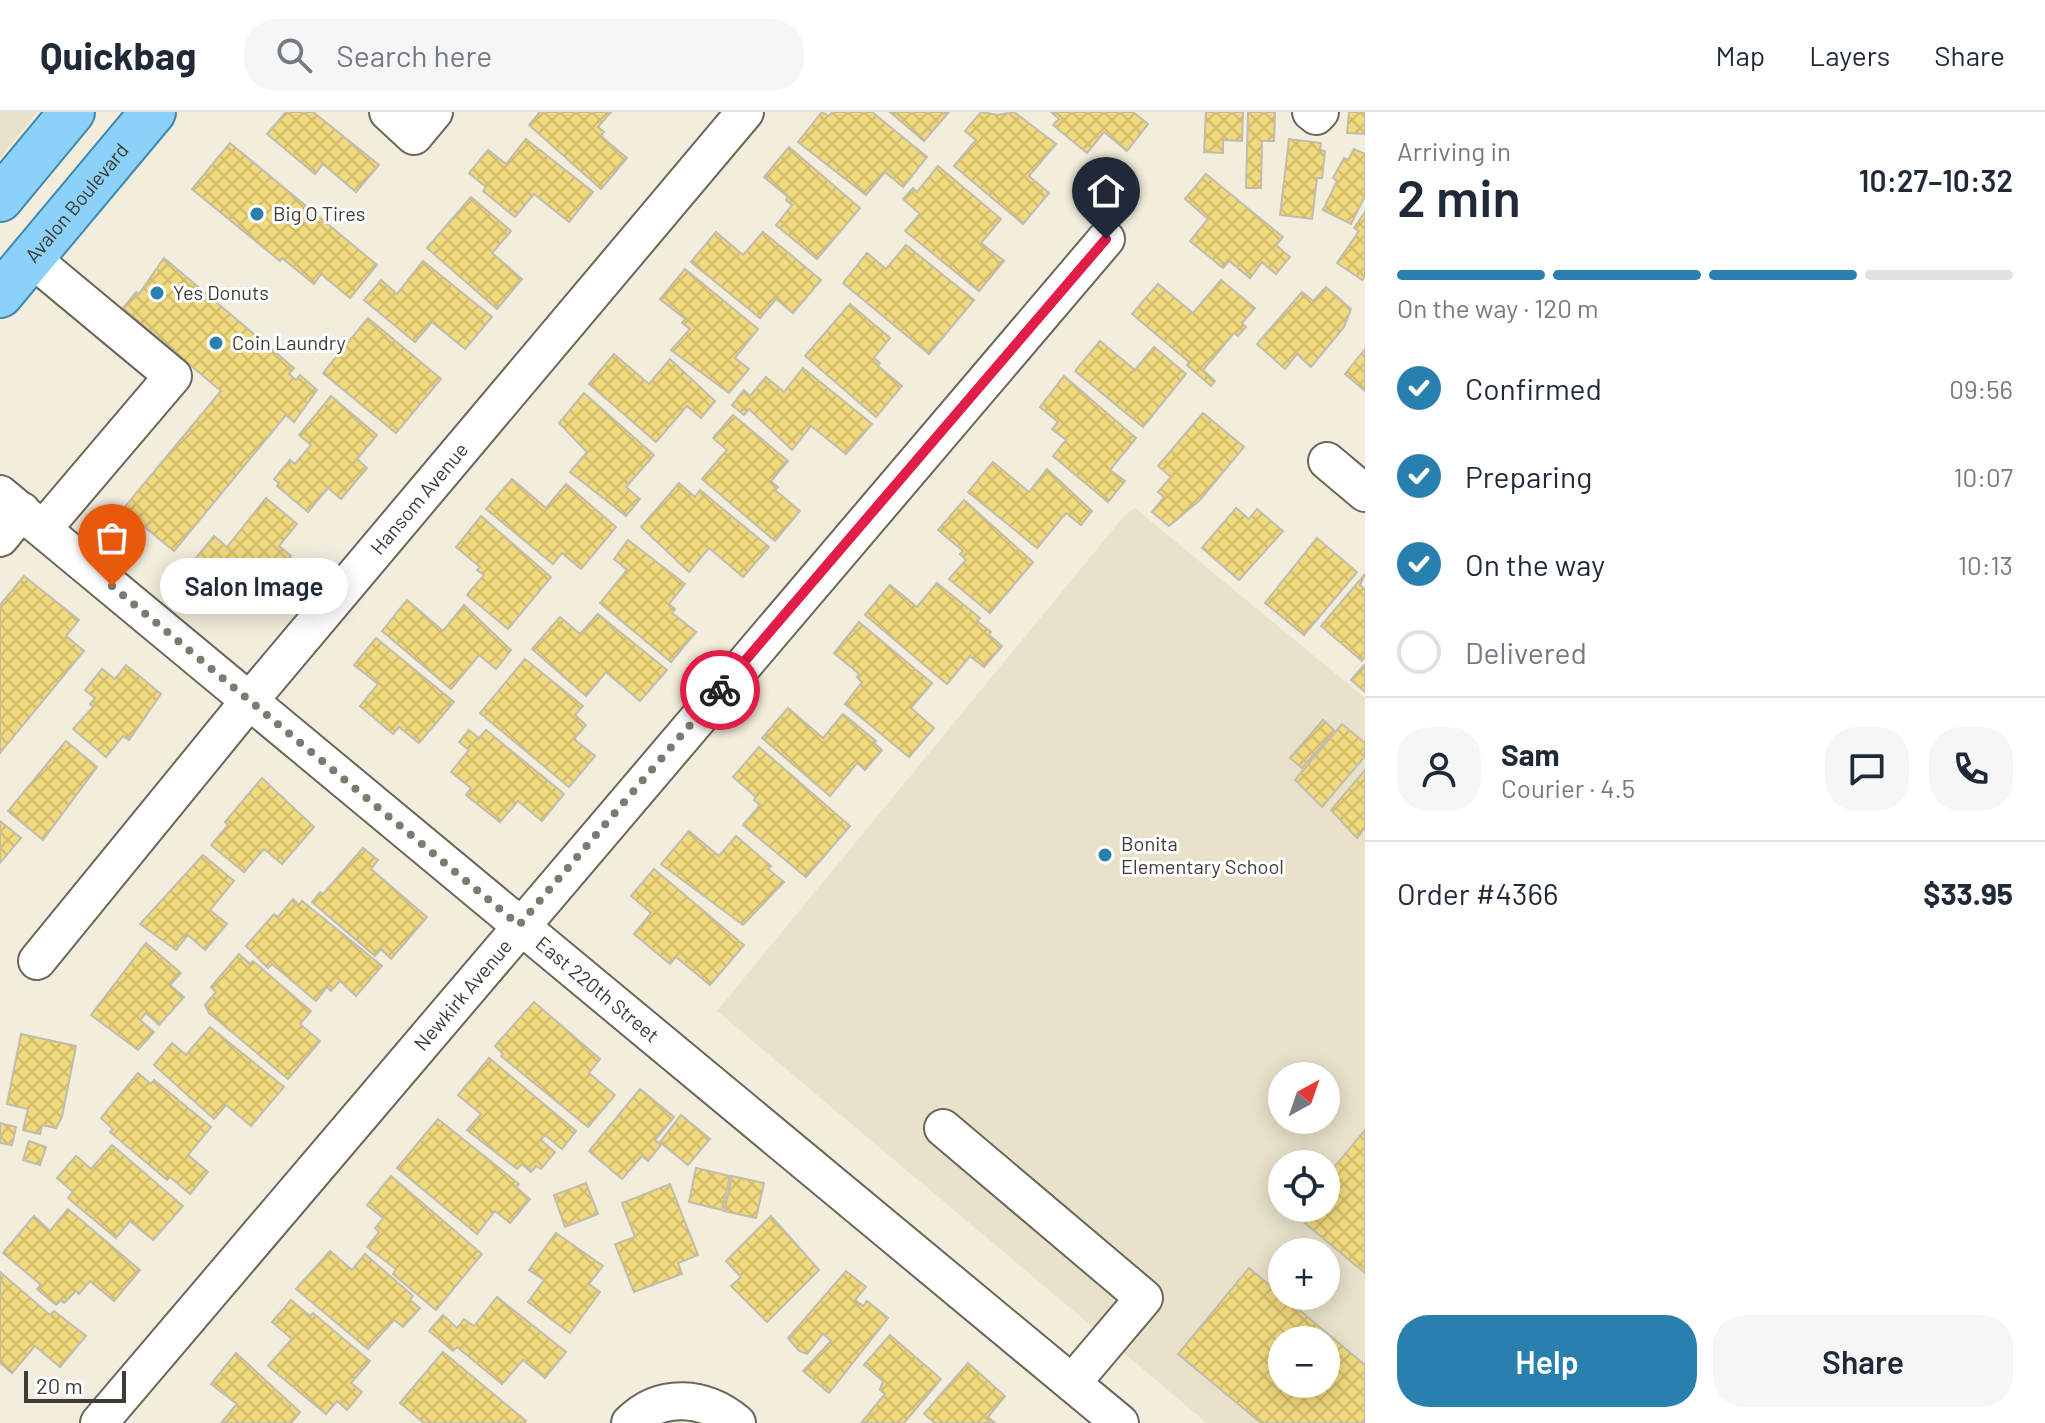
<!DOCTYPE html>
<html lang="en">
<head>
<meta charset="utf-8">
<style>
  :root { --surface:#fff; --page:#f6f6f7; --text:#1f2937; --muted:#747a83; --line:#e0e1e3; --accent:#297fae }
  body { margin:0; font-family:Barlow,sans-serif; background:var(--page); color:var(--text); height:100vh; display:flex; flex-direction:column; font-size:30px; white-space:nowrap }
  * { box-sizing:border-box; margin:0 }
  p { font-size:26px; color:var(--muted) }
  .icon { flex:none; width:44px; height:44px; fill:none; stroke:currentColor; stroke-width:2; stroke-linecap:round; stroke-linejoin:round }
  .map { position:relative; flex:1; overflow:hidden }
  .panel { display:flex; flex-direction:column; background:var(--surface); width:680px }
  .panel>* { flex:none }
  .needle { width:52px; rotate:40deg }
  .controls { position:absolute; left:1268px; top:950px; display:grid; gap:16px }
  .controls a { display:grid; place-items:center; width:72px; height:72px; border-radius:50%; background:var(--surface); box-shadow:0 4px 20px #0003; font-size:40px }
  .scale { position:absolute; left:24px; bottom:20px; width:102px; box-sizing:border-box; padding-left:8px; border:4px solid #3e3c35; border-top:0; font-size:22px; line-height:28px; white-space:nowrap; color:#3e3c35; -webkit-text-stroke:6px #fff; paint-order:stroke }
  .pin { position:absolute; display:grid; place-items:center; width:68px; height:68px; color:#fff; margin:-82px -34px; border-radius:50% 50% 50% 0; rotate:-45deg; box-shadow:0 0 8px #0007 }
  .pin .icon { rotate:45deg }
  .courier { position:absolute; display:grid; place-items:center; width:80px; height:80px; margin:-40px; border:6px solid #e11d48; border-radius:50%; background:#fff; color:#222; box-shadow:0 2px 10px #0007 }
  .bubble { position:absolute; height:56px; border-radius:28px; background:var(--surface); box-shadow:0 4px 20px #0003; font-size:26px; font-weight:600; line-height:56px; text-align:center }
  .headline em { font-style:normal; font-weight:600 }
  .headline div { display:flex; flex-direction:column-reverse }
  .headline { display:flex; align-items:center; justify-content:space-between; height:136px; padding:0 32px }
  h1 { font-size:52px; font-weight:600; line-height:60px }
  .bar { display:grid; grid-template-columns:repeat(4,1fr); gap:12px 8px; align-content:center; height:96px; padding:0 32px }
  .bar i { height:10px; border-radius:6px; background:var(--line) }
  .bar .current { background:var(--accent) }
  .bar p { grid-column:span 4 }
  .line { display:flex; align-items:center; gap:20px; padding:0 32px; border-top:2px solid var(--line) }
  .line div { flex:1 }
  .round { display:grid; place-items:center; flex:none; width:84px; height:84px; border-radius:32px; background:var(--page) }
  ol { padding:0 32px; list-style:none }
  li { display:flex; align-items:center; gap:24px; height:88px }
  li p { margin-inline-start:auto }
  li .icon { padding:8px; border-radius:50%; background:var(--accent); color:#fff; stroke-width:4 }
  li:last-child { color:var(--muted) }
  li i { width:44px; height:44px; border:4px solid var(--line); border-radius:50% }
  .cta { display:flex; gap:16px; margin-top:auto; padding:16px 32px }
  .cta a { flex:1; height:92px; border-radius:32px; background:var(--accent); color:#fff; font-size:32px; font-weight:600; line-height:92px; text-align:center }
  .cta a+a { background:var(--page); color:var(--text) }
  header { display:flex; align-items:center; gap:48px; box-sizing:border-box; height:112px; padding:0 40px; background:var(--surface); border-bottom:2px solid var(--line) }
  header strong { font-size:38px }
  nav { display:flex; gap:44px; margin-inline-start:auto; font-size:28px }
  .search { width:560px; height:72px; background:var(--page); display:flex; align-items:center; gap:20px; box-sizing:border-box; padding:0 28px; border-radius:32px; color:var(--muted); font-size:30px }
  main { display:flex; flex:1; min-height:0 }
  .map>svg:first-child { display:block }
  .built { fill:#e8e2ca; fill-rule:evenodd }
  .building { fill:url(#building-cross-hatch); stroke:#c1bcac; stroke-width:2; fill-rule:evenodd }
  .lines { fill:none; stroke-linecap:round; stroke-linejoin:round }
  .minor-casing { stroke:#6b6759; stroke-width:40 }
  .major-casing { stroke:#3f89b0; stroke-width:48 }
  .minor { stroke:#fff; stroke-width:36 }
  .major { stroke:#8cd1f8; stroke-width:44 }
  .done { stroke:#7d7a6f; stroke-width:8; stroke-dasharray:0 14.4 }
  .route { stroke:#e11d48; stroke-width:10 }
  .poi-dot { fill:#297fae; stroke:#fff; stroke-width:3 }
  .labels { text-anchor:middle; stroke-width:6; stroke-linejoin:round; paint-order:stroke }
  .street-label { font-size:20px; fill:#3e3c35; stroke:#fff }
  .poi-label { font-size:20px; fill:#3e3c35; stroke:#fff; text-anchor:start }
</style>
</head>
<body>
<header>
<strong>Quickbag</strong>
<div class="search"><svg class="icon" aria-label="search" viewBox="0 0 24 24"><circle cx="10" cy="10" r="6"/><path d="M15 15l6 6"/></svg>Search here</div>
<nav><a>Map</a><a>Layers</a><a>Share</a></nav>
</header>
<main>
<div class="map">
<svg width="1365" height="1311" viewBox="0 0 1365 1311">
  <defs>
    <pattern id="building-cross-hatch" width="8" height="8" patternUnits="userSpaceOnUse" patternTransform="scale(2)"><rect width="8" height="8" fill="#f1d97d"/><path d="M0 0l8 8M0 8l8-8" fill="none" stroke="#d0bb6d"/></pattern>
  </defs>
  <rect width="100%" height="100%" fill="#f2eddc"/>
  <!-- built -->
  <g class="built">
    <polygon points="0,0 37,0 0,46"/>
    <path d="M1135,396L1365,586V1311H1207L717,899L1125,403ZM1282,964H1326V1008H1282ZM1282,1052H1326V1096H1282ZM1282,1140H1326V1184H1282ZM1282,1228H1326V1272H1282Z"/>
  </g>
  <!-- building -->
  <g class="building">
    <polygon points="286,0 313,0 379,53 356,80 323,52 315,62 267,22"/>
    <polygon points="540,0 611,0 598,15 604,20 601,24 627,46 601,77 529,13"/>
    <polygon points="822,0 829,4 832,0 872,0 927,45 903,75 885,60 866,83 798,30"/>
    <polygon points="890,0 949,0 924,29"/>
    <polygon points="981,0 998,3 1014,0 1056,32 1029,64 1049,81 1023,112 954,54 976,28 965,19"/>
    <polygon points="1051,0 1133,0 1148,12 1127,39 1104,20 1087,41 1053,13 1059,7"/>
    <polygon points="1206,0 1243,0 1242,29 1223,28 1223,41 1204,40"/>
    <polygon points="1248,0 1275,0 1274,29 1262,29 1261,76 1246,76"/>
    <polygon points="1349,0 1365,0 1365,22 1347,21"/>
    <polygon points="526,27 593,80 569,110 534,82 515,105 483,79 486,75 469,61 488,38 506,52"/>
    <polygon points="1289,27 1321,31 1320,38 1325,39 1322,66 1317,66 1312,107 1280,103"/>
    <polygon points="230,31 377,153 350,186 321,162 314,172 282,146 280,149 192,77"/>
    <polygon points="789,35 860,96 817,147 776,113 792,93 786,88 788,85 764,65"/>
    <polygon points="1354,37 1365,42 1365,84 1351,112 1323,98 1337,69 1333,66 1344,46 1348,48"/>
    <polygon points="938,54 1001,107 981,131 1004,149 979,179 905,119 920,102 903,87 913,76 917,80"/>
    <polygon points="1206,62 1283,125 1276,133 1290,145 1276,162 1262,150 1250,166 1229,149 1223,156 1190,129 1208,107 1185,87"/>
    <polygon points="471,85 511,119 492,141 522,167 497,197 427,136"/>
    <polygon points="1365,100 1365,164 1362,168 1337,151 1359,119 1354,116"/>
    <polygon points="716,120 743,143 763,120 821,168 793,201 776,187 760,206 691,150"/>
    <polygon points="906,133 974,188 929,242 843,171 867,141 886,157"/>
    <polygon points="164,146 294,256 289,262 296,268 300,263 317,278 294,310 286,303 174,439 123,397 221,279 123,196 136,180 139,182"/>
    <polygon points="423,149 492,205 465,237 432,210 415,230 364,188 381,168 397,182"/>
    <polygon points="685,157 758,217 735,246 749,257 729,281 671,238 690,217 682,211 685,207 660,187"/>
    <polygon points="1221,168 1255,196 1242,211 1246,215 1238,224 1234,221 1203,258 1215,269 1211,274 1187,253 1189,250 1132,202 1158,172 1193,201"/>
    <polygon points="1326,175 1351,197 1344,215 1311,255 1297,242 1285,257 1257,232 1302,180 1313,189"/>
    <polygon points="850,192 890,226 874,246 880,251 878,254 902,274 876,305 805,244"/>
    <polygon points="368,206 441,267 396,321 323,261"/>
    <polygon points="1100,229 1135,258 1154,235 1186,262 1143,315 1075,259"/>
    <polygon points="1365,237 1365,279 1345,262"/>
    <polygon points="614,242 649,272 670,247 715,289 701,306 687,294 656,330 589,272"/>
    <polygon points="803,256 872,312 846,342 811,314 792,338 749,297 744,303 732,293 744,278 750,284 766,265 784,280"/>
    <polygon points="1064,264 1136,326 1110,358 1125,369 1108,390 1053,344 1066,328 1052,317 1058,310 1040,295"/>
    <polygon points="584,281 654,343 626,375 640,387 626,404 570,360 587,340 559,311"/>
    <polygon points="331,284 377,323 357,347 367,356 341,387 328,376 308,400 277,374 279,371 274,367 290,348 295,352 311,333 299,323"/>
    <polygon points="1203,301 1244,335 1200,388 1169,414 1152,400 1164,385 1158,380 1171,365 1158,354"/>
    <polygon points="733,303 788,349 771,369 778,375 775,378 800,399 775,429 702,367 727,338 713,326"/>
    <polygon points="993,350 1029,380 1047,357 1092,399 1081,413 1066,401 1037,436 968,380"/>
    <polygon points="512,367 546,396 566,372 616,415 581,457 562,441 553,452 486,397"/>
    <polygon points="679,371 695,385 700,378 769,435 743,465 709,436 689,460 641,415"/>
    <polygon points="266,386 297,412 279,434 291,444 265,475 255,467 237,490 191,452 214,424 227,435"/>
    <polygon points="964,388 1033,450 990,501 949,467 966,448 960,442 963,439 938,418"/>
    <polygon points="1236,396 1249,407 1257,397 1283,419 1239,468 1202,436"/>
    <polygon points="481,404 551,465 508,517 467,483 484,463 477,458 480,455 456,435"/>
    <polygon points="1317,426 1357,460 1304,523 1265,491"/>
    <polygon points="628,428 685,472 669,492 675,497 672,501 696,520 671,550 600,491 627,458 614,447"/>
    <polygon points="1365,462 1360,473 1365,477 1365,545 1362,549 1321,514"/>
    <polygon points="24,464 79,508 66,524 84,539 0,641 0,493"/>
    <polygon points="937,471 980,506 977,509 991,520 989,523 1002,534 984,555 970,544 947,572 865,503 890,473 917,495"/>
    <polygon points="407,488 443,519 464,493 511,538 496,557 479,543 451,577 382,519"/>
    <polygon points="598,502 667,558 640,589 606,560 586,584 532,537 560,505 580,522"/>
    <polygon points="859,510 932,571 911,596 934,616 909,645 845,592 862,570 857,565 859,562 834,541"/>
    <polygon points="376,526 454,590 419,631 399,615 393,622 360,594 378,572 354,553"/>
    <polygon points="525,547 583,594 575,603 586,613 574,627 595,644 569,675 480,601"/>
    <polygon points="126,553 161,582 129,628 123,624 106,645 73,617 93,595 90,592 95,586 85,578 102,557 115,567"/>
    <polygon points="1364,553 1365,554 1365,580 1351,568"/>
    <polygon points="788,596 823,626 843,602 876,629 874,631 882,638 865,658 857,651 830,684 762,626"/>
    <polygon points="1323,608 1335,619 1302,656 1290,646"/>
    <polygon points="1342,612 1365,631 1365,644 1322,695 1295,668"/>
    <polygon points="469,618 479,626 486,618 564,682 542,709 518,689 500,710 466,683 471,676 451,660 469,638 459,630"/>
    <polygon points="66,629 97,655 43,728 8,699"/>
    <polygon points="759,635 850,714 806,765 743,713 760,693 754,688 756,685 733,665"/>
    <polygon points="1365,658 1365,716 1357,726 1331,698"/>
    <polygon points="262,666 314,715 282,752 264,737 244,760 211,733 228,713 225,710"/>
    <polygon points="0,709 21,726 0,751"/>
    <polygon points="689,719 719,744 736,724 771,754 768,757 784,770 743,813 661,752"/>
    <polygon points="363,736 378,748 371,757 427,805 391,847 381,837 375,844 312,790 320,780 323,782"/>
    <polygon points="203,743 234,769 210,798 227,812 205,838 188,823 176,838 140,812"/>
    <polygon points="654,757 744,833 710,873 676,845 670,852 634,822 651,801 631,784"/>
    <polygon points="293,787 299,793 302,789 382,854 356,884 340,869 331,879 327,875 316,889 272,852 268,856 246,834 274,802 278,805"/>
    <polygon points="146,831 181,861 170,873 184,885 159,913 146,901 140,908 154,920 138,938 91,903"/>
    <polygon points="239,842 250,852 253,849 311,899 300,912 320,929 288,967 209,901 205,893 216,880 211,875"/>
    <polygon points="534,890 600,947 589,961 615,983 588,1015 501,944 503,942 495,934"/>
    <polygon points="210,915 284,975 251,1014 226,993 214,1007 154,953 172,931 186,943"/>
    <polygon points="21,922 76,934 62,1005 56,1016 42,1013 40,1022 23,1018 28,997 7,992"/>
    <polygon points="489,946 576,1019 562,1037 545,1023 541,1028 555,1040 541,1057 536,1054 531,1060 522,1052 517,1057 467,1018 481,1002 458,983"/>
    <polygon points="138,961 151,972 154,968 211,1015 188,1043 208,1060 190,1082 170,1065 167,1068 110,1020 113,1017 101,1006"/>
    <polygon points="640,977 674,1005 655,1028 661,1033 648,1049 642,1044 622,1067 589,1039"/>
    <polygon points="681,1003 710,1027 688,1053 660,1030"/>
    <polygon points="438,1007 519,1072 516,1075 530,1087 510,1111 495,1099 477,1122 397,1056"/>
    <polygon points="0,1011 16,1015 12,1033 0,1031"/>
    <polygon points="1365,1018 1365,1161 1294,1102 1300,1096 1326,1096 1326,1065"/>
    <polygon points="29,1029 46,1035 40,1053 23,1048"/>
    <polygon points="112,1033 183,1094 153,1128 130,1109 116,1126 68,1086 73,1080 57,1066 76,1044 91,1057"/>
    <polygon points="696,1056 730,1064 722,1098 689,1090"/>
    <polygon points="391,1064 482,1142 436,1198 393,1162 396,1157 367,1135 379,1120 375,1116 383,1106 367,1093"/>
    <polygon points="732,1064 764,1071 756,1106 724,1099"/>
    <polygon points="586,1071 598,1102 565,1115 554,1083"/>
    <polygon points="670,1072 698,1143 678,1151 682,1162 634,1180 615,1132 635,1125 622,1091"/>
    <polygon points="68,1097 140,1158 114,1189 90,1169 79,1182 76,1179 64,1191 61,1188 56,1193 37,1177 41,1173 3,1141 34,1104 50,1119"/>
    <polygon points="771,1104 819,1158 767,1210 731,1174 741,1165 726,1149"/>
    <polygon points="556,1121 603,1154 589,1172 600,1180 570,1221 528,1190 544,1168 529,1158"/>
    <polygon points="330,1139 352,1158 365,1142 413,1184 410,1188 420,1196 403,1215 394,1208 368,1237 296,1177"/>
    <path d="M1249,1156L1365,1253V1311H1261L1178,1242ZM1282,1228H1326V1272H1282Z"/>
    <polygon points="846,1159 866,1175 855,1188 863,1194 867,1189 888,1206 829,1281 803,1259 831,1229 823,1222 807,1242 799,1239 788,1226"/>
    <polygon points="0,1160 50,1203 54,1199 86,1224 60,1255 35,1234 12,1261 0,1251"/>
    <polygon points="497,1185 566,1240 545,1266 523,1248 502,1272 457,1235 453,1239 429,1219 443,1203 457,1216 464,1207 474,1214"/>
    <polygon points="291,1188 310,1204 313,1201 370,1249 351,1271 362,1280 347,1298 337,1289 326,1302 268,1254 292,1227 272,1210"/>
    <polygon points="890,1223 941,1267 904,1311 861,1311 885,1282 880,1278 883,1269 864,1253"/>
    <polygon points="443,1240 526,1309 524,1311 424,1311 400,1291"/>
    <polygon points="236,1241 300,1300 291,1311 221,1311 237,1292 211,1272"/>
    <polygon points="968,1251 1005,1284 988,1305 995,1311 935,1311 924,1302"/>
  </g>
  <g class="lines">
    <defs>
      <g id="minor">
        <polyline points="388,0 414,24 434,0"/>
        <polyline points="1311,0 1316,4 1320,0"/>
        <polyline points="31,146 173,264 43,417"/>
        <polyline points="1327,349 1365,381"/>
        <path id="s1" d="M0,382L1120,1311"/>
        <polyline points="0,426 22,399"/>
        <path id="s2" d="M37,849L250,588L745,0"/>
        <polyline points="943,1016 1144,1186 1072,1271"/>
        <path id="s3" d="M99,1311L1106,127"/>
        <path d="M630,1311C661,1280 705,1284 737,1311"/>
      </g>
      <g id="major">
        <polyline points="0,87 72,0"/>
        <path id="s4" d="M0,183L153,0"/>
      </g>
    </defs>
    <!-- minor casing -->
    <use href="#minor" class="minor-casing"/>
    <!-- major casing -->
    <use href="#major" class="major-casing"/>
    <!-- minor -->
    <use href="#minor" class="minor"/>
    <!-- major -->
    <use href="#major" class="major"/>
  </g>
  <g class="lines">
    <!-- done -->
    <polyline class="done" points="112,474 519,813 720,578"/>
    <!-- route -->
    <polyline class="route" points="720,578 1106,127"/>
  </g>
  <!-- markers -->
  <g class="poi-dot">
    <circle cx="257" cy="102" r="8"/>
    <circle cx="157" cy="181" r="8"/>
    <circle cx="216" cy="231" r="8"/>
    <circle cx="1105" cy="743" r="8"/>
  </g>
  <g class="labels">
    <!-- street labels -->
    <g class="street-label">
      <text dy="7" stroke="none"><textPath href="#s4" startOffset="120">Avalon Boulevard</textPath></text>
      <text dy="7" stroke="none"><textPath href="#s2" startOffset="600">Hansom Avenue</textPath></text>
      <text dy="7" stroke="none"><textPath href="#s1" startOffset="776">East 220th Street</textPath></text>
      <text dy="7" stroke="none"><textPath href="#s3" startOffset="562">Newkirk Avenue</textPath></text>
    </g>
    <!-- poi labels -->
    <g class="poi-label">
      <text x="273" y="109">Big O Tires</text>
      <text x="173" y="188">Yes Donuts</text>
      <text x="232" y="238">Coin Laundry</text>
      <text x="1121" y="739">Bonita<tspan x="1121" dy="23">Elementary School</tspan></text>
    </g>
  </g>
</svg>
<div class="controls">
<a><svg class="needle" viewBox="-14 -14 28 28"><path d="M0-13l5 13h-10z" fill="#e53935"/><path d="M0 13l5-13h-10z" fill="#747a83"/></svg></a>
<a><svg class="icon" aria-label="locate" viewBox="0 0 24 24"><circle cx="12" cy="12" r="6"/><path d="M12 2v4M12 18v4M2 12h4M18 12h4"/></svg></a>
<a>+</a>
<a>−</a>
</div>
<div class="scale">20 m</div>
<div class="pin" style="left:112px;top:474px;background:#ea580c"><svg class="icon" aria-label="bag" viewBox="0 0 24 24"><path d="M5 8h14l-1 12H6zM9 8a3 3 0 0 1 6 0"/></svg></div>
<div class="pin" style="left:1106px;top:127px;background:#1f2937"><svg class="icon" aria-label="home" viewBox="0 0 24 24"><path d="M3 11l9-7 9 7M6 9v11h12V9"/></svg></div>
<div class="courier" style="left:720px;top:578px"><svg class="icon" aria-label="bike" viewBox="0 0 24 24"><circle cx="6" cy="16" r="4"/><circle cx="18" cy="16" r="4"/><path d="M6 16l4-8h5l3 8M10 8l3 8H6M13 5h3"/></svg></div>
<div class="bubble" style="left:160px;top:446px;width:188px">Salon Image</div>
</div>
<section class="panel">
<div class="headline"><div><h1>2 min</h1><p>Arriving in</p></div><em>10:27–10:32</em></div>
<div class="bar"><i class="current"></i><i class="current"></i><i class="current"></i><i></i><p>On the way · 120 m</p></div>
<ol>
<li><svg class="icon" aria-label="check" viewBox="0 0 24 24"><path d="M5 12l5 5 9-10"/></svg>Confirmed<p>09:56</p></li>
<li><svg class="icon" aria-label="check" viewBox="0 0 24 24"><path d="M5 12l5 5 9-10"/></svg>Preparing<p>10:07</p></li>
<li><svg class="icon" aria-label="check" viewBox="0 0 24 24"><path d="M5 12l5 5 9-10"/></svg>On the way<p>10:13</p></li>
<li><i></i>Delivered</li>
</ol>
<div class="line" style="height:144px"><a class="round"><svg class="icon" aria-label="person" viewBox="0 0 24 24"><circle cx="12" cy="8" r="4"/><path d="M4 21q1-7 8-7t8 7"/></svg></a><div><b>Sam</b><p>Courier · 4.5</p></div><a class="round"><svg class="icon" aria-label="chat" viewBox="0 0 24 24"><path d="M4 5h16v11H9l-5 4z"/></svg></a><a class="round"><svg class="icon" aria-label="phone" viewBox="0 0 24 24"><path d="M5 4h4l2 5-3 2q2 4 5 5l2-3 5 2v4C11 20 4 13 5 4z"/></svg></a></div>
<div class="line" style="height:104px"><div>Order #4366</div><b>$33.95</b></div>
<div class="cta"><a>Help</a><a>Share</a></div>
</section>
</main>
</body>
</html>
